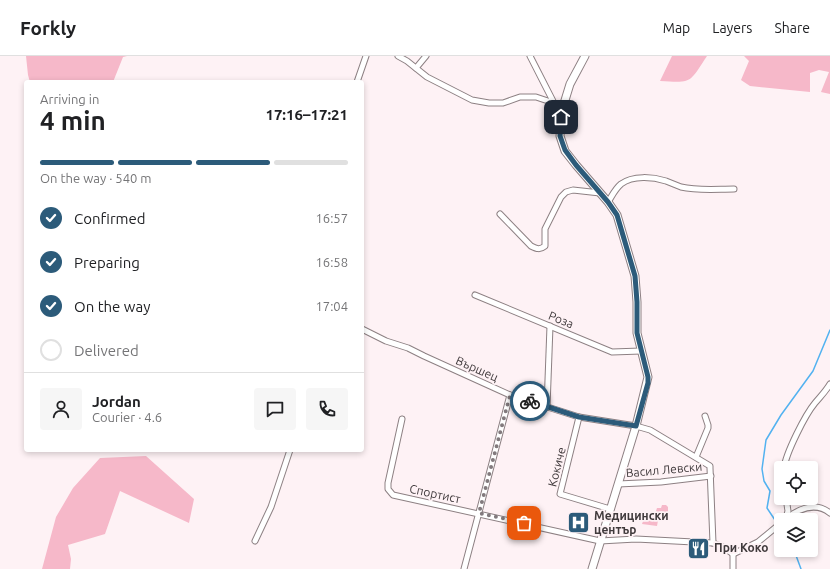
<!DOCTYPE html>
<html lang="en">
<head>
<meta charset="utf-8">
<style>
  :root { --surface:#fff; --page:#f6f6f6; --text:#202124; --muted:#757577; --line:#e0e0e0; --accent:#2c5b7a }
  body { margin:0; font-family:Ubuntu,sans-serif; background:var(--page); color:var(--text); height:100vh; display:flex; flex-direction:column; font-size:15px; white-space:nowrap }
  * { box-sizing:border-box; margin:0 }
  p { font-size:13px; color:var(--muted) }
  .icon { flex:none; width:22px; height:22px; fill:none; stroke:currentColor; stroke-width:2; stroke-linecap:round; stroke-linejoin:round }
  .map { position:relative; flex:1; overflow:hidden }
  .drawer { position:absolute; left:24px; top:24px; width:340px; height:372px; display:flex; flex-direction:column; background:var(--surface); border-radius:4px; box-shadow:0 2px 6px #0003 }
  .drawer>* { flex:none }
  .controls { position:absolute; left:774px; top:405px; display:grid; gap:8px }
  .controls a { display:grid; place-items:center; width:44px; height:44px; border-radius:4px; background:var(--surface); box-shadow:0 2px 6px #0003; font-size:20px }
  .pin { position:absolute; display:grid; place-items:center; width:34px; height:34px; color:#fff; margin:-17px; border-radius:8px; box-shadow:0 2px 6px #0006 }
  .courier { position:absolute; display:grid; place-items:center; width:40px; height:40px; margin:-20px; border:3px solid #2c5b7a; border-radius:50%; background:#fff; color:#222; box-shadow:0 1px 5px #0007 }
  .summary em { font-style:normal; font-weight:600 }
  .summary div { display:flex; flex-direction:column-reverse }
  .summary { display:flex; align-items:center; justify-content:space-between; height:68px; padding:0 16px }
  h1 { font-size:26px; font-weight:600; line-height:30px }
  .bar { display:grid; grid-template-columns:repeat(4,1fr); gap:6px 4px; align-content:center; height:48px; padding:0 16px }
  .bar i { height:5px; border-radius:3px; background:var(--line) }
  .bar .on { background:var(--accent) }
  .bar p { grid-column:span 4 }
  .line { display:flex; align-items:center; gap:10px; padding:0 16px; border-top:1px solid var(--line) }
  .line div { flex:1 }
  .round { display:grid; place-items:center; flex:none; width:42px; height:42px; border-radius:4px; background:var(--page) }
  ol { padding:0 16px; list-style:none }
  li { display:flex; align-items:center; gap:12px; height:44px }
  li p { margin-inline-start:auto }
  li .icon { padding:4px; border-radius:50%; background:var(--accent); color:#fff; stroke-width:4 }
  li:last-child { color:var(--muted) }
  li i { width:22px; height:22px; border:2px solid var(--line); border-radius:50% }
  header { display:flex; align-items:center; gap:24px; box-sizing:border-box; height:56px; padding:0 20px; background:var(--surface); border-bottom:1px solid var(--line) }
  header strong { font-size:19px }
  nav { display:flex; gap:22px; margin-inline-start:auto; font-size:14px }
  .map>svg:first-child { display:block }
  .green { fill:#f6b8c9 }
  .lines { fill:none; stroke-linecap:round; stroke-linejoin:round }
  .stream { stroke:#52b2f0; stroke-width:1.5 }
  .minor-casing { stroke:#8d8083; stroke-width:7 }
  .tertiary-casing { stroke:#8d8083; stroke-width:9 }
  .minor { stroke:#fff; stroke-width:5 }
  .tertiary { stroke:#fff; stroke-width:7 }
  .done { stroke:#827a7d; stroke-width:4; stroke-dasharray:0 7.2 }
  .route { stroke:#2c5b7a; stroke-width:5 }
  .labels { text-anchor:middle; stroke-width:3.5; stroke-linejoin:round; paint-order:stroke }
  .street-label { font-size:12px; fill:#403a3c; stroke:#fef2f5 }
  .poi-label { font-size:12px; font-weight:bold; fill:#403a3c; stroke:#fef2f5; text-anchor:start }
</style>
</head>
<body>
<header>
<strong>Forkly</strong>
<nav><a>Map</a><a>Layers</a><a>Share</a></nav>
</header>
<div class="map">
<svg width="830" height="513" viewBox="0 0 830 513">
  <rect width="100%" height="100%" fill="#fef2f5"/>
  <!-- green -->
  <g class="green">
    <polygon points="26,0 127,0 123,1 113,26 30,26 28,19"/>
    <path d="M672,0H707C689,27 693,27 660,25Z"/>
    <polygon points="744,0 830,0 830,38 821,36 829,16 819,14 810,17 810,36 750,30 741,24 749,5"/>
    <polygon points="146,400 194,443 189,467 120,435 105,478 68,489 71,503 70,513 42,513 56,461 73,432 100,402"/>
    <polygon points="662,449 666,449 668,451 668,458 659,459 657,470 642,468 646,457 655,458 657,452 661,452"/>
  </g>
  <g class="lines">
    <!-- stream -->
    <g class="stream">
      <polyline points="781,473 767,452 770,435 764,425 762,413 766,384 781,359 813,315 830,274"/>
      <polyline points="794,494 801,513"/>
    </g>
    <defs>
      <g id="minor">
        <polyline points="398,0 407,5 427,21 472,44 489,47 503,47 520,41 536,41 554,47 562,54"/>
        <polyline points="530,0 554,47"/>
        <polyline points="416,12 426,0"/>
        <polyline points="357,26 366,0"/>
        <path d="M608,146C612,140 615,133 621,128C633,119 653,121 666,125C671,127 676,129 681,131C698,135 717,133 734,133"/>
        <path d="M500,158L531,190C537,193 540,194 545,190V173L561,141L566,136L573,134L600,137"/>
        <polyline points="475,239 612,296 641,295"/>
        <polyline points="362,273 386,285 408,292 424,300 510,339 579,361 636,370 650,374 710,410 710,412 713,487"/>
        <polyline points="547,351 550,270"/>
        <polyline points="579,361 560,438 610,453"/>
        <polyline points="402,363 388,427 388,433 393,439 600,485 636,483 713,487 723,491 733,498"/>
        <polyline points="696,401 708,372 708,369 705,360"/>
        <path d="M784,412C786,397 805,359 815,347C820,341 826,335 830,328"/>
        <polyline points="618,428 661,426 711,420"/>
        <polyline points="786,462 788,455 786,442"/>
        <path d="M784,464C798,453 815,445 830,457"/>
        <polyline points="255,485 271,451 290,394"/>
        <polyline points="733,498 758,486 781,467"/>
        <polyline points="733,498 733,513"/>
        <polyline points="464,513 510,339"/>
      </g>
      <polyline id="tertiary" points="585,0 570,28 562,54 560,80 565,95 576,109 608,146 617,159 635,220 637,246 637,277 648,321 636,370 592,513"/>
    </defs>
    <!-- minor casing -->
    <use href="#minor" class="minor-casing"/>
    <!-- tertiary casing -->
    <use href="#tertiary" class="tertiary-casing"/>
    <!-- minor -->
    <use href="#minor" class="minor"/>
    <!-- tertiary -->
    <use href="#tertiary" class="tertiary"/>
  </g>
  <g class="lines">
    <!-- done -->
    <polyline class="done" points="524,467 479,457 510,339 530,345"/>
    <!-- route -->
    <polyline class="route" points="530,345 579,361 636,370 648,327 648,321 637,277 637,246 635,220 617,159 608,146 576,109 565,94 560,80 561,61"/>
  </g>
  <!-- icons -->
  <defs>
    <symbol id="hospital-square" viewBox="-11 -11 22 22"><rect x="-9" y="-9" width="18" height="18" rx="4" fill="#2c5b7a" stroke="#fef2f5"/><path d="M-5-5h3v3.5h4V-5h3V5h-3V1.5h-4V5h-3Z" fill="#fff"/></symbol>
    <symbol id="restaurant-square" viewBox="-11 -11 22 22"><rect x="-9" y="-9" width="18" height="18" rx="4" fill="#2c5b7a" stroke="#fef2f5"/><path d="M-5-6h1v4h1v-4h1v4h1v-4h1v5L-1.5 .5V6h-2V.5L-5-1ZM5-6V6H3V1.5H1.5Q1.5-4 5-6Z" fill="#fff"/></symbol>
  </defs>
  <g fill-rule="evenodd">
    <use href="#hospital-square" x="566" y="454" width="25" height="25"/>
    <use href="#restaurant-square" x="686" y="480" width="25" height="25"/>
  </g>
  <g class="labels">
    <!-- street labels -->
    <g class="street-label">
      <text transform="translate(561 264) rotate(22)" y="4">Роза</text>
      <text transform="translate(477 313) rotate(24)" y="4">Вършец</text>
      <text transform="translate(557 411) rotate(-76)" y="4">Кокиче</text>
      <text transform="translate(664 414) rotate(-5)" y="4">Васил Левски</text>
      <text transform="translate(435 438) rotate(12)" y="4">Спортист</text>
    </g>
    <!-- poi labels -->
    <g class="poi-label">
      <text x="594" y="464">Медицински<tspan x="594" dy="14">център</tspan></text>
      <text x="714" y="496">При Коко</text>
    </g>
  </g>
</svg>
<div class="controls">
<a><svg class="icon" aria-label="locate" viewBox="0 0 24 24"><circle cx="12" cy="12" r="6"/><path d="M12 2v4M12 18v4M2 12h4M18 12h4"/></svg></a>
<a><svg class="icon" aria-label="layers" viewBox="0 0 24 24"><path d="M12 4l9 5-9 5-9-5zM3 14l9 5 9-5"/></svg></a>
</div>
<div class="pin" style="left:524px;top:467px;background:#ea580c"><svg class="icon" aria-label="bag" viewBox="0 0 24 24"><path d="M5 8h14l-1 12H6zM9 8a3 3 0 0 1 6 0"/></svg></div>
<div class="pin" style="left:561px;top:61px;background:#1f2937"><svg class="icon" aria-label="home" viewBox="0 0 24 24"><path d="M3 11l9-7 9 7M6 9v11h12V9"/></svg></div>
<div class="courier" style="left:530px;top:345px"><svg class="icon" aria-label="bike" viewBox="0 0 24 24"><circle cx="6" cy="16" r="4"/><circle cx="18" cy="16" r="4"/><path d="M6 16l4-8h5l3 8M10 8l3 8H6M13 5h3"/></svg></div>
<section class="drawer">
<div class="summary"><div><h1>4 min</h1><p>Arriving in</p></div><em>17:16–17:21</em></div>
<div class="bar"><i class="on"></i><i class="on"></i><i class="on"></i><i></i><p>On the way · 540 m</p></div>
<ol>
<li><svg class="icon" aria-label="check" viewBox="0 0 24 24"><path d="M5 12l5 5 9-10"/></svg>Confirmed<p>16:57</p></li>
<li><svg class="icon" aria-label="check" viewBox="0 0 24 24"><path d="M5 12l5 5 9-10"/></svg>Preparing<p>16:58</p></li>
<li><svg class="icon" aria-label="check" viewBox="0 0 24 24"><path d="M5 12l5 5 9-10"/></svg>On the way<p>17:04</p></li>
<li><i></i>Delivered</li>
</ol>
<div class="line" style="height:72px"><a class="round"><svg class="icon" aria-label="person" viewBox="0 0 24 24"><circle cx="12" cy="8" r="4"/><path d="M4 21q1-7 8-7t8 7"/></svg></a><div><b>Jordan</b><p>Courier · 4.6</p></div><a class="round"><svg class="icon" aria-label="chat" viewBox="0 0 24 24"><path d="M4 5h16v11H9l-5 4z"/></svg></a><a class="round"><svg class="icon" aria-label="phone" viewBox="0 0 24 24"><path d="M5 4h4l2 5-3 2q2 4 5 5l2-3 5 2v4C11 20 4 13 5 4z"/></svg></a></div>
</section>
</div>
</body>
</html>
